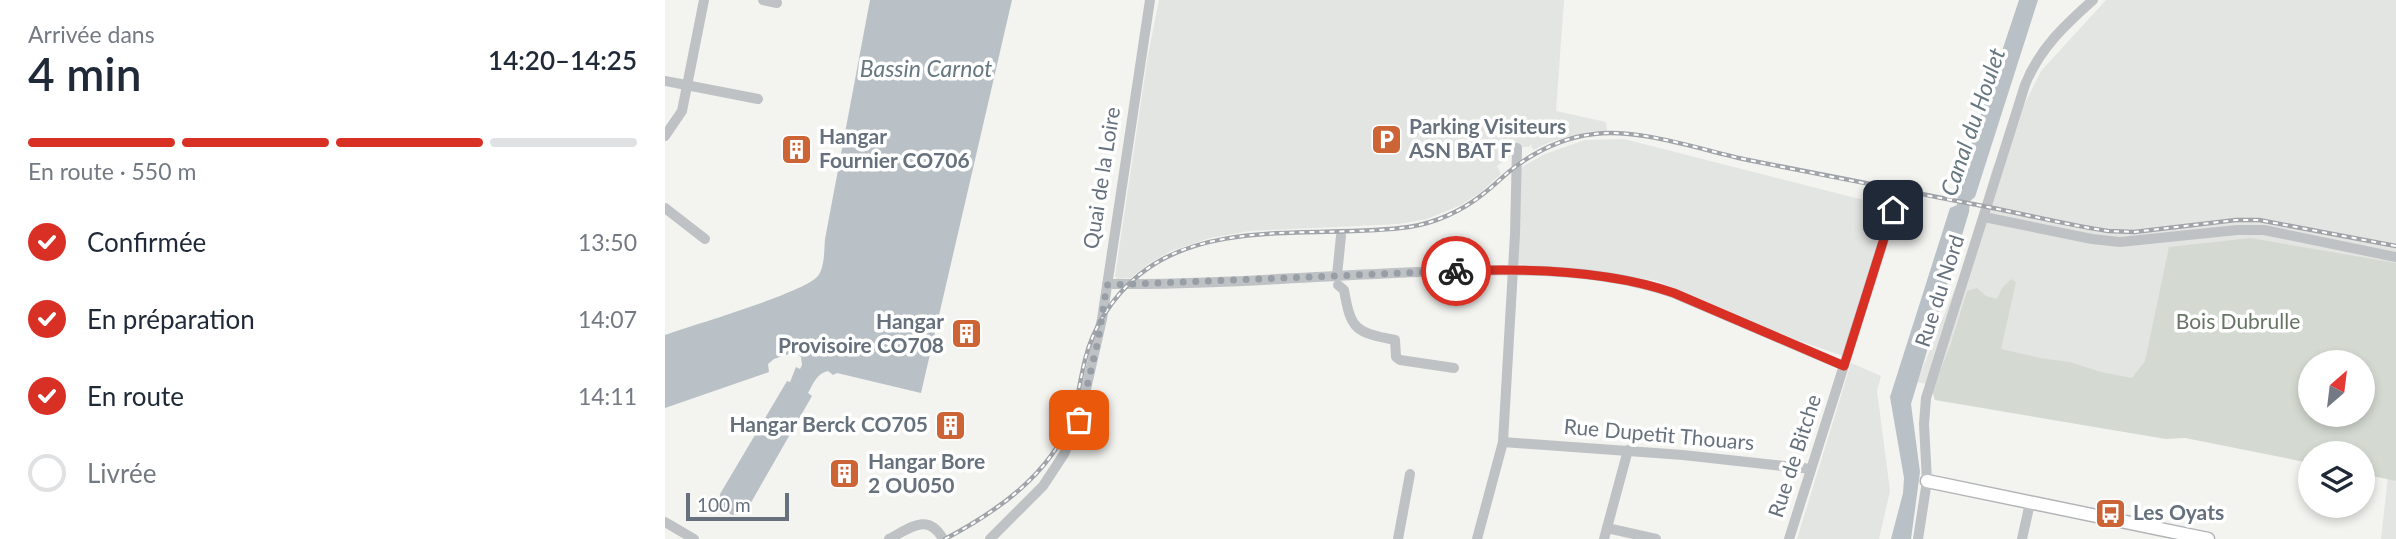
<!DOCTYPE html>
<html lang="fr">
<head>
<meta charset="utf-8">
<style>
  :root { --surface:#fff; --page:#f6f6f7; --text:#1f2937; --muted:#747a83; --line:#e0e1e3; --accent:#d93025 }
  body { margin:0; font-family:Lato,sans-serif; background:var(--page); color:var(--text); height:100vh; display:flex; flex-direction:column; font-size:26px; white-space:nowrap }
  * { box-sizing:border-box; margin:0 }
  p { font-size:23px; color:var(--muted) }
  .icon { flex:none; width:38px; height:38px; fill:none; stroke:currentColor; stroke-width:2; stroke-linecap:round; stroke-linejoin:round }
  .map { position:relative; flex:1; overflow:hidden }
  .panel { display:flex; flex-direction:column; background:var(--surface); width:665px }
  .panel>* { flex:none }
  .needle { width:46px; rotate:28deg }
  .buttons { position:absolute; left:1633px; top:350px; display:grid; gap:14px }
  .buttons a { display:grid; place-items:center; width:77px; height:77px; border-radius:50%; background:var(--surface); box-shadow:0 4px 10px #0003; font-size:35px }
  .scale { position:absolute; left:21px; bottom:18px; width:103px; box-sizing:border-box; padding-left:7px; border:4px solid #66717d; border-top:0; font-size:19px; line-height:24px; white-space:nowrap; color:#66717d; -webkit-text-stroke:5px #fff; paint-order:stroke }
  .pin { position:absolute; display:grid; place-items:center; width:60px; height:60px; color:#fff; margin:-30px; border-radius:14px; box-shadow:0 4px 10px #0006 }
  .courier { position:absolute; display:grid; place-items:center; width:70px; height:70px; margin:-35px; border:5px solid #d93025; border-radius:50%; background:#fff; color:#222; box-shadow:0 2px 9px #0007 }
  .head em { font-style:normal; font-weight:600 }
  .head div { display:flex; flex-direction:column-reverse }
  .head { display:flex; align-items:center; justify-content:space-between; height:119px; padding:0 28px }
  h1 { font-size:46px; font-weight:600; line-height:52px }
  .bar { display:grid; grid-template-columns:repeat(4,1fr); gap:10px 7px; align-content:center; height:84px; padding:0 28px }
  .bar i { height:9px; border-radius:5px; background:var(--line) }
  .bar .active { background:var(--accent) }
  .bar p { grid-column:span 4 }
  ol { padding:0 28px; list-style:none }
  li { display:flex; align-items:center; gap:21px; height:77px }
  li p { margin-inline-start:auto }
  li .icon { padding:7px; border-radius:50%; background:var(--accent); color:#fff; stroke-width:4 }
  li:last-child { color:var(--muted) }
  li i { width:38px; height:38px; border:4px solid var(--line); border-radius:50% }
  main { display:flex; flex:1; min-height:0 }
  .map>svg:first-child { display:block }
  .built { fill:#e3e5e3; fill-rule:evenodd }
  .green { fill:#d4dad1; fill-rule:evenodd }
  .water { fill:#b9c1c6 }
  .lines { fill:none; stroke-linecap:round; stroke-linejoin:round }
  .major-casing { stroke:#b2b5b8; stroke-width:15 }
  .minor { stroke:#bfc2c4; stroke-width:10 }
  .major { stroke:#fff; stroke-width:12 }
  .rail-casing { stroke:#a0a4a9; stroke-width:4.5 }
  .rail { stroke:#fff; stroke-width:2; stroke-dasharray:5; stroke-linecap:butt }
  .done { stroke:#979ea5; stroke-width:7; stroke-dasharray:0 12.6 }
  .route { stroke:#d93025; stroke-width:9 }
  .labels { text-anchor:middle; stroke-width:7; stroke-linejoin:round; paint-order:stroke }
  .poi-label { font-size:21px; font-weight:bold; fill:#66717d; stroke:#fff; text-anchor:start }
  .street-label { font-size:21px; fill:#66717d; stroke:#fff }
  .park-label { font-size:21px; fill:#667564; stroke:#fff }
  .water-label { font-size:23px; font-style:italic; fill:#677881; stroke:#fff }
</style>
</head>
<body>
<main>
<section class="panel">
<div class="head"><div><h1>4 min</h1><p>Arrivée dans</p></div><em>14:20–14:25</em></div>
<div class="bar"><i class="active"></i><i class="active"></i><i class="active"></i><i></i><p>En route · 550 m</p></div>
<ol>
<li><svg class="icon" aria-label="check" viewBox="0 0 24 24"><path d="M5 12l5 5 9-10"/></svg>Confirmée<p>13:50</p></li>
<li><svg class="icon" aria-label="check" viewBox="0 0 24 24"><path d="M5 12l5 5 9-10"/></svg>En préparation<p>14:07</p></li>
<li><svg class="icon" aria-label="check" viewBox="0 0 24 24"><path d="M5 12l5 5 9-10"/></svg>En route<p>14:11</p></li>
<li><i></i>Livrée</li>
</ol>
</section>
<div class="map">
<svg width="1731" height="539" viewBox="0 0 1731 539">
  <rect width="100%" height="100%" fill="#f3f3f0"/>
  <!-- built -->
  <g class="built">
    <polygon points="494,0 899,0 891,111 941,122 942,131 927,131 902,137 885,142 868,150 866,144 864,147 858,147 832,166 836,174 816,192 796,205 762,219 734,224 585,231 545,238 506,251 483,264 466,278 452,279 450,276 483,55"/>
    <path d="M1441,0H1731V539H1716L1723,476L1698,453H1645L1468,428L1252,382L1299,266L1328,167L1376,71ZM1645,362H1698V415H1645Z"/>
    <polygon points="959,139 1226,207 1178,356 1129,339 992,281 933,271 851,264 848,172 880,154 920,140"/>
    <polygon points="1186,363 1216,376 1212,391 1225,491 1214,539 1132,539"/>
  </g>
  <!-- green -->
  <path class="green" d="M1585,238L1731,263V481L1698,474V453H1645V463L1520,438L1501,439L1270,400L1267,391L1285,346L1302,291L1312,288L1321,296L1332,299L1337,288L1346,279L1351,282L1336,349L1375,358L1405,362L1436,372L1467,378L1480,361L1504,247ZM1645,362H1698V415H1645Z"/>
  <!-- water -->
  <g class="water">
    <path d="M205,0H347L256,393L172,373L168,375L163,371C152,373 148,384 143,393L147,396L84,506L75,514L67,515L56,507L55,494L122,381L125,382L131,367L135,369L137,365L136,357L130,352L109,359L103,364L104,372L0,408V335C27,325 139,293 153,276C160,266 159,250 160,239Z"/>
    <polygon points="1354,0 1373,0 1310,197 1305,201 1304,212 1246,404 1255,472 1246,539 1226,539 1238,493 1239,478 1225,397 1285,208 1292,205 1293,199 1290,192"/>
  </g>
  <g class="lines">
    <defs>
      <polyline id="major" points="1262,481 1543,539"/>
    </defs>
    <!-- major casing -->
    <use href="#major" class="major-casing"/>
    <!-- minor -->
    <g class="minor">
      <polyline points="98,0 112,3"/>
      <polyline points="0,81 93,99"/>
      <polyline points="0,136 17,111 39,0"/>
      <polyline points="0,208 40,239"/>
      <polyline points="1319,217 1427,239 1455,242 1572,230 1599,230 1731,257"/>
      <polyline points="672,275 676,236"/>
      <path d="M442,284C546,285 651,276 755,272C837,269 931,266 1008,293L1179,366"/>
      <path d="M673,285L679,290C686,330 690,332 730,340L731,357L735,360L789,368"/>
      <polyline points="838,442 1018,455 1146,469"/>
      <polyline points="0,522 29,539"/>
      <polyline points="942,528 991,539"/>
      <path d="M224,539C245,528 263,512 278,539"/>
      <polyline points="325,539 378,486 399,454 414,420 437,319 485,0"/>
      <polyline points="733,539 745,474"/>
      <polyline points="812,539 838,442 850,234 852,148"/>
      <polyline points="939,539 963,450"/>
      <polyline points="1124,539 1232,198 1218,194"/>
      <path d="M1253,539L1262,481L1259,424L1261,398L1360,85C1374,49 1400,25 1428,0"/>
      <polyline points="1357,539 1365,503"/>
    </g>
    <!-- major -->
    <use href="#major" class="major"/>
    <defs>
      <path id="rail" d="M280,539C331,512 385,475 406,419C413,400 415,380 420,360C428,327 448,296 474,275C544,217 658,239 744,227C770,223 797,211 818,194C830,185 841,173 854,164C877,148 902,137 929,134C975,128 1036,150 1083,160C1163,176 1243,192 1323,207C1363,215 1403,225 1443,231L1469,232L1571,220H1594L1731,246"/>
    </defs>
    <!-- rail casing -->
    <use href="#rail" class="rail-casing"/>
    <!-- rail -->
    <use href="#rail" class="rail"/>
  </g>
  <g class="lines">
    <!-- done -->
    <polyline class="done" points="414,420 433,341 442,285 791,271"/>
    <!-- route -->
    <path class="route" d="M791,271C862,268 942,270 1009,293L1179,366L1228,210"/>
  </g>
  <!-- icons -->
  <defs>
    <symbol id="parking-square" viewBox="-11 -11 22 22"><rect x="-9" y="-9" width="18" height="18" rx="4" fill="#cd6436" stroke="#fff"/><path d="M-3.5-5.5H1a3.5 3.5 0 0 1 0 7H-1V5.5H-3.5ZM-1-3.4V-.6H.8a1.4 1.4 0 0 0 0-2.8Z" fill="#fff"/></symbol>
    <symbol id="building-square" viewBox="-11 -11 22 22"><rect x="-9" y="-9" width="18" height="18" rx="4" fill="#cd6436" stroke="#fff"/><path d="M-4-6H4V6H1V3H-1V6H-4ZM-2.5-4.3h1.7v1.8h-1.7ZM.8-4.3h1.7v1.8H.8ZM-2.5-1h1.7V.8h-1.7ZM.8-1h1.7V.8H.8Z" fill="#fff"/></symbol>
    <symbol id="bus-square" viewBox="-11 -11 22 22"><rect x="-9" y="-9" width="18" height="18" rx="4" fill="#cd6436" stroke="#fff"/><path d="M-5-6H5V4H4V6H2V4H-2V6H-4V4H-5ZM-3.5-4V0h7V-4ZM-3.5 1.2v1.5H-2V1.2ZM2 1.2v1.5H3.5V1.2Z" fill="#fff"/></symbol>
  </defs>
  <g fill-rule="evenodd">
    <use href="#parking-square" x="704" y="122" width="35" height="35"/>
    <use href="#building-square" x="114" y="132" width="35" height="35"/>
    <use href="#building-square" x="284" y="316" width="35" height="35"/>
    <use href="#building-square" x="268" y="408" width="35" height="35"/>
    <use href="#building-square" x="162" y="456" width="35" height="35"/>
    <use href="#bus-square" x="1428" y="496" width="35" height="35"/>
  </g>
  <g class="labels">
    <!-- poi labels -->
    <g class="poi-label">
      <text x="744" y="134">Parking Visiteurs<tspan x="744" dy="24">ASN BAT F</tspan></text>
      <text x="154" y="144">Hangar<tspan x="154" dy="24">Fournier CO706</tspan></text>
      <text x="279" y="329" text-anchor="end">Hangar<tspan x="279" dy="24">Provisoire CO708</tspan></text>
      <text x="263" y="432" text-anchor="end">Hangar Berck CO705</text>
      <text x="203" y="469">Hangar Bore<tspan x="203" dy="24">2 OU050</tspan></text>
      <text x="1468" y="520">Les Oyats</text>
    </g>
    <!-- street labels -->
    <g class="street-label">
      <text transform="translate(437 178) rotate(-81)" y="7">Quai de la Loire</text>
      <text transform="translate(1275 291) rotate(-72)" y="7">Rue du Nord</text>
      <text transform="translate(994 435) rotate(5)" y="7">Rue Dupetit Thouars</text>
      <text transform="translate(1130 456) rotate(-72)" y="7">Rue de Bitche</text>
    </g>
    <!-- park labels -->
    <g class="park-label">
      <text x="1573" y="329">Bois Dubrulle</text>
    </g>
    <!-- water labels -->
    <g class="water-label">
      <text x="261" y="77">Bassin Carnot</text>
      <text transform="translate(1308 122) rotate(-71)" y="8">Canal du Houlet</text>
    </g>
  </g>
</svg>
<div class="buttons">
<a><svg class="needle" viewBox="-14 -14 28 28"><path d="M0-13l5 13h-10z" fill="#e53935"/><path d="M0 13l5-13h-10z" fill="#747a83"/></svg></a>
<a><svg class="icon" aria-label="layers" viewBox="0 0 24 24"><path d="M12 4l9 5-9 5-9-5zM3 14l9 5 9-5"/></svg></a>
</div>
<div class="scale">100 m</div>
<div class="pin" style="left:414px;top:420px;background:#ea580c"><svg class="icon" aria-label="bag" viewBox="0 0 24 24"><path d="M5 8h14l-1 12H6zM9 8a3 3 0 0 1 6 0"/></svg></div>
<div class="pin" style="left:1228px;top:210px;background:#1f2937"><svg class="icon" aria-label="home" viewBox="0 0 24 24"><path d="M3 11l9-7 9 7M6 9v11h12V9"/></svg></div>
<div class="courier" style="left:791px;top:271px"><svg class="icon" aria-label="bike" viewBox="0 0 24 24"><circle cx="6" cy="16" r="4"/><circle cx="18" cy="16" r="4"/><path d="M6 16l4-8h5l3 8M10 8l3 8H6M13 5h3"/></svg></div>
</div>
</main>
</body>
</html>
